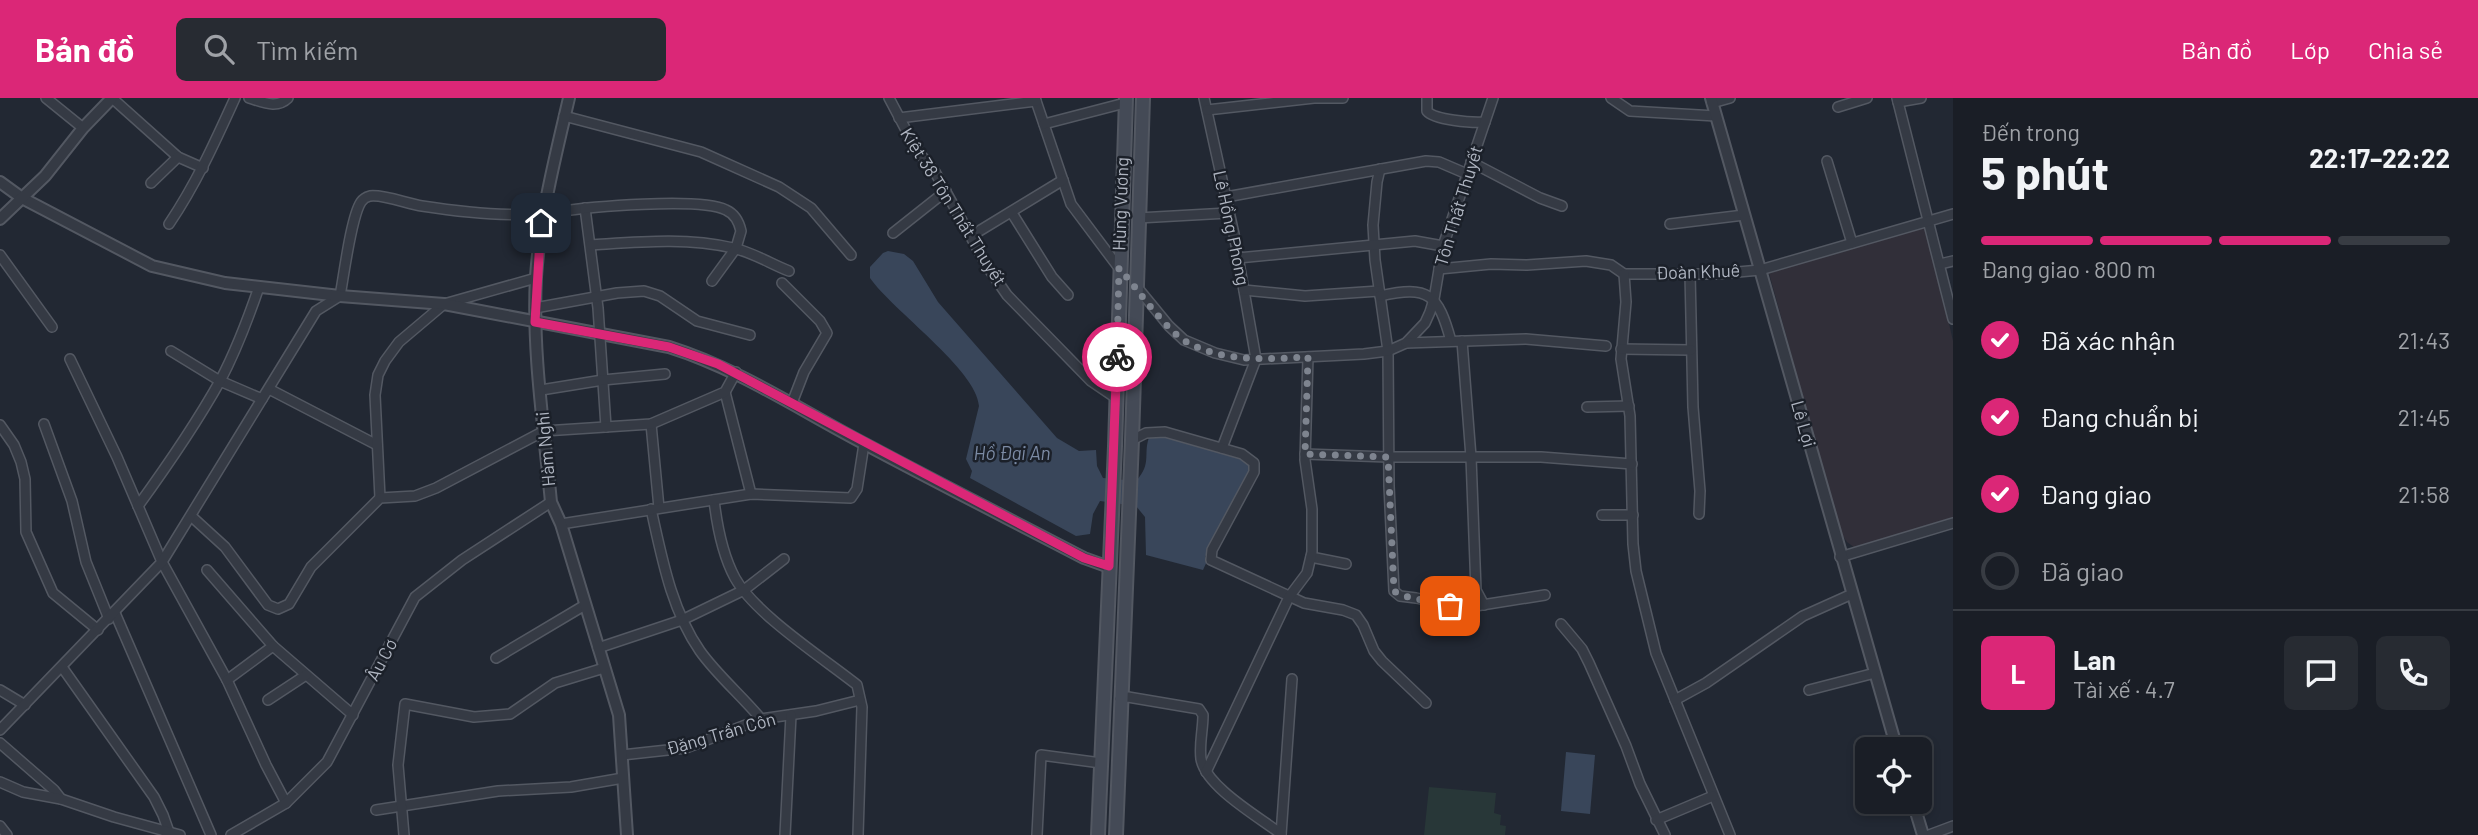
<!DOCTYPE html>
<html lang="vi">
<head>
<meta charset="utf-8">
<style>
  :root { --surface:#1a1e26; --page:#272b32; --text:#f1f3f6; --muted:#9fa2a7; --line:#383c43; --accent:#db2777 }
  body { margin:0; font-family:Barlow,sans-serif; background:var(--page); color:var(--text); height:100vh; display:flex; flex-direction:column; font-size:26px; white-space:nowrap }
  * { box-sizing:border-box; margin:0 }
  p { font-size:23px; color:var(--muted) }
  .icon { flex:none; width:38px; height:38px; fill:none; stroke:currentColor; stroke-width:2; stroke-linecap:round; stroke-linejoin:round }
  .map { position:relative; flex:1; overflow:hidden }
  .sheet { display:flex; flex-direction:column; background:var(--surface); width:525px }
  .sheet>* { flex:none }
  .controls { position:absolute; left:1855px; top:639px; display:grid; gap:14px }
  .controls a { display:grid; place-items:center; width:77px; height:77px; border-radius:10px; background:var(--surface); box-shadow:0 4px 10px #0003,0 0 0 2px var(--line); font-size:35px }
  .pin { position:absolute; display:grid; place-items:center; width:60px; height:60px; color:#fff; margin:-30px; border-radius:14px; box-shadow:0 4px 10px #0006 }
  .courier { position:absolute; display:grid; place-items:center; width:70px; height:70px; margin:-35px; border:5px solid #db2777; border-radius:50%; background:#fff; color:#222; box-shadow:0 2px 9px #0007 }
  .headline em { font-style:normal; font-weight:700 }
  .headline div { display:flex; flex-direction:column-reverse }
  .headline { display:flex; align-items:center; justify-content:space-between; height:119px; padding:0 28px }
  h1 { font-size:46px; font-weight:700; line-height:52px }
  .bar { display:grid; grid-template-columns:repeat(4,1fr); gap:10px 7px; align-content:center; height:84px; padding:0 28px }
  .bar i { height:9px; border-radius:5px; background:var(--line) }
  .bar .selected { background:var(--accent) }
  .bar p { grid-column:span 4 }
  .line { display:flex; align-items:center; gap:18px; padding:0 28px; border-top:2px solid var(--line) }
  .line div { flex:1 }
  .round { display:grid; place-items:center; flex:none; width:74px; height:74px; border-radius:10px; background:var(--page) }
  ol { padding:0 28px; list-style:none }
  li { display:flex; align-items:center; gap:21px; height:77px }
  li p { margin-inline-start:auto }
  li .icon { padding:7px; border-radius:50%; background:var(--accent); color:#fff; stroke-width:4 }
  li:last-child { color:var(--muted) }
  li i { width:38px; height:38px; border:4px solid var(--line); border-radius:50% }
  header { display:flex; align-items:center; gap:42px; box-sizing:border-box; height:98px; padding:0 35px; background:var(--accent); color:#fff }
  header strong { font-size:33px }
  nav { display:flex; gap:38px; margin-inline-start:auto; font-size:24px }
  .search { width:490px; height:63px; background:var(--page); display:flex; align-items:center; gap:18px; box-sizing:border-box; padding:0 24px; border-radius:10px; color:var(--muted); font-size:26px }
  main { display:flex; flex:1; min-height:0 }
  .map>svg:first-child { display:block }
  .medical { fill:#312f39 }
  .green { fill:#283738 }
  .water { fill:#39465a }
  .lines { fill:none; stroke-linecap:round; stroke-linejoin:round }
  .minor-casing { stroke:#535862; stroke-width:12 }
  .tertiary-casing { stroke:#535862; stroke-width:14 }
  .secondary-casing { stroke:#535862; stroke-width:16 }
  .minor { stroke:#353a44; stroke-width:9 }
  .tertiary { stroke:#353a44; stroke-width:10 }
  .secondary { stroke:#444a56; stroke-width:12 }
  .done { stroke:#7e848f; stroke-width:7; stroke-dasharray:0 12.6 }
  .route { stroke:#db2777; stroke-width:9 }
  .labels { text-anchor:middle; stroke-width:5; stroke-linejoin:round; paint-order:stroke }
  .street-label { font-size:18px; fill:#afb5c1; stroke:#1b2029 }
  .water-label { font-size:19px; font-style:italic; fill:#7c8ba5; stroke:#1b2029 }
</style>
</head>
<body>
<header>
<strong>Bản đồ</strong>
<div class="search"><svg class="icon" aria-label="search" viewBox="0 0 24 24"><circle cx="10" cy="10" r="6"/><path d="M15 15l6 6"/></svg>Tìm kiếm</div>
<nav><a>Bản đồ</a><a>Lớp</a><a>Chia sẻ</a></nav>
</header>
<main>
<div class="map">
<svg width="1953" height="737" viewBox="0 0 1953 737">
  <rect width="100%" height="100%" fill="#222833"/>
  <!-- medical -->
  <polygon class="medical" points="1927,128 1953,243 1953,419 1855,450 1847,444 1840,434 1769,175"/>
  <!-- green -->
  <polygon class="green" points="1429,689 1496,695 1494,715 1501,717 1500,727 1506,728 1505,737 1424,737"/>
  <!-- water -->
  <g class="water">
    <path d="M888,153L904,156L913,163L938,204L1057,340L1079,353L1096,352L1097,368L1103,380L1136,383C1153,365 1142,355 1150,337L1156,334L1250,357L1255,366L1205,459L1208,461L1203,472L1146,457L1145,419L1136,408L1100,403L1093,416L1090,436L1076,438L970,380L972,373L966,361L979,308C977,272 892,212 870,180V169L883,155Z"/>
    <polygon points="1566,654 1595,657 1590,716 1561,713"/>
  </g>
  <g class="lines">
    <defs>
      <g id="minor">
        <polyline points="46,0 83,30"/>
        <polyline points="112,0 178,59 203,70"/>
        <path d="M249,0C263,4 277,11 288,0"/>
        <polyline points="889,0 916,51 935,74 987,168 1007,197 1091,283 1116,300"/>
        <polyline points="1035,0 1071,106 1119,170"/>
        <polyline points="1204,0 1234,136 1256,261 1222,350"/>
        <path d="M1427,0V13C1434,22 1472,25 1485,24"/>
        <polyline points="1611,0 1630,13 1716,18"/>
        <polyline points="1897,0 1953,221"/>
        <polyline points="1898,4 1921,0"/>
        <polyline points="1712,5 1730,0"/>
        <polyline points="1838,9 1867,0"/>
        <polyline points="1207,12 1314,0 1343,0"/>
        <polyline points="564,18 701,54 779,89 811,110 851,157"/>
        <polyline points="899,20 1036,3"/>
        <polyline points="1044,26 1125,5"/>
        <polyline points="1827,63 1852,145"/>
        <polyline points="1471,64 1540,100 1562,108"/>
        <polyline points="1380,71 1377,84 1373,127 1375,162 1388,253 1389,388 1394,493 1400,498 1416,500 1463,510 1545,497"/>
        <polyline points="151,85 178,59"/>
        <polyline points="1226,99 1426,63 1439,64 1467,76"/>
        <polyline points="585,110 598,210 606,329"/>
        <polyline points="1012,115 1052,179 1068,197"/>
        <polyline points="1138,120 1228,115"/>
        <path d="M169,126C196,86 215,44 235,0"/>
        <polyline points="1670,126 1744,117"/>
        <polyline points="893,135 946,93"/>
        <polyline points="971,138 1063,82"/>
        <path d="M591,147C638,144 686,139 733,150C752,154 771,166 789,173"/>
        <polyline points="0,157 52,229"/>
        <polyline points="1238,160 1415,143 1443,148"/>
        <polyline points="1940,166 1953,163"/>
        <polyline points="1439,171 1491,166 1527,167 1586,163 1611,167 1624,176 1716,176 1760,172 1953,116"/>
        <polyline points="1690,175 1693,309 1700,393 1699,416"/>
        <polyline points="1624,176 1626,204 1621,261 1630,318 1633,446 1636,473 1656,555 1730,737"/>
        <polyline points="782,185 820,223 827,235 804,274 792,305"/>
        <polyline points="1137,189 1169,228 1184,242 1215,255 1244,262 1364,256 1388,253 1406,245 1425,225 1430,214 1434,201 1443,148 1493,0"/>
        <polyline points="1244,192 1305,198 1379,193"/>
        <path d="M1380,198C1429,187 1438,196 1451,243"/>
        <polyline points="535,210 617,195 644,193 660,198 697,223 750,237"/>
        <polyline points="1462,243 1471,359 1476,492 1484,507"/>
        <polyline points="1406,245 1526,241 1606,248"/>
        <polyline points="1621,251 1691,252"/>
        <polyline points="171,253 220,283 262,301"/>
        <polyline points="70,261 117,359 162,464 227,582 266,667 286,705"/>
        <polyline points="269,291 377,347"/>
        <polyline points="541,292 603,282 665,276"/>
        <polyline points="725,294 751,396"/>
        <polyline points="1587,309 1629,308"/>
        <polyline points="44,326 72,403 86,464 109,521"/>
        <polyline points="651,326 659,410"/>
        <polyline points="0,327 14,347 21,364 25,381 26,434 53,495 98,532"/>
        <polyline points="1132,342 1146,335 1165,334 1242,356 1254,365 1254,374 1212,452 1211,462 1304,505 1343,512 1356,517 1363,527 1374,553 1382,563 1426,605"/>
        <polyline points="1305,356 1388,359 1541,359 1632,366"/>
        <polyline points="380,400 375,297 378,277 385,263 399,244 444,206 536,180"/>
        <path d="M714,402C717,428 722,456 735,480C755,516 823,560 857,587L862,609L858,737"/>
        <path d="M138,408C167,368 196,326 220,283C236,253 248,221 259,189"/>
        <path d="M651,411C662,460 671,511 700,553C717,577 742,598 761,621"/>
        <polyline points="1602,417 1633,417"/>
        <polyline points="191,418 225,449 268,507 278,511 289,506 311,469 380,400 415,398 436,390 544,333 651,326 725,294 736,274"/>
        <polyline points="561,426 751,396 851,400 857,391 864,346"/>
        <polyline points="1311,459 1346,466"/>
        <polyline points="1840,459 1953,425"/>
        <polyline points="207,472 273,548"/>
        <polyline points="115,515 211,737"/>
        <polyline points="1561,526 1582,551 1589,565 1626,648 1640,686 1665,737"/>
        <polyline points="598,550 682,522 744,492 784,461"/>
        <polyline points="496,560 585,507"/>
        <polyline points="62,569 154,699 163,717 169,734 166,737"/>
        <polyline points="227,582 273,548 353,617"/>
        <polyline points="0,592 25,607"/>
        <polyline points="1809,592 1875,575"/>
        <path d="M1120,601L1128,599L1199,611L1203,617C1203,632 1199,646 1201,661C1206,689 1259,719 1281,736"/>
        <polyline points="268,602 306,577"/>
        <polyline points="1675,602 1706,585 1803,518 1852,496"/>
        <path d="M0,632L162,464L316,213L340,198C344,177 351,119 361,104C363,101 366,99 370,98C383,96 408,106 422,108C461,114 517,120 556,114C588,109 700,99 726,112C735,116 739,124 741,133L736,150L712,183"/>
        <polyline points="0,645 54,692 61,701"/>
        <polyline points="622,657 686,650 761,621 816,613 860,602"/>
        <polyline points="1206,674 1289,499 1307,475 1312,454 1312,411 1305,362 1308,259"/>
        <polyline points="0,684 23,694 61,701 114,719 180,737"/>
        <polyline points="376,712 498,693 571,689 623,680"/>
        <polyline points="1656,722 1713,698"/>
        <polyline points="0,728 7,737"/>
        <polyline points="231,737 286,705 327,664 415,499 462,462 551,404"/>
        <polyline points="404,737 398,667 405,606 474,619 510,616 555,585 604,570"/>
        <polyline points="785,737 791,617"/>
        <polyline points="1037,737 1041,657 1101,665"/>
        <polyline points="1281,737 1292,581"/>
        <polyline points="1929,737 1953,728"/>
      </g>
      <g id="tertiary">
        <path d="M569,0C555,60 540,118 536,179C532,253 544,329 551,404L561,426L619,617L627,737"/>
        <polyline points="1711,0 1897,651"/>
        <path d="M0,84L22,100L152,168L225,185L340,198L444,206L669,249C739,271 800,312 865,346C938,385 1011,422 1084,460L1109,469"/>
        <polyline points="0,121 45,78 83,30 112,0"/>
        <polyline points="1913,704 1923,737"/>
      </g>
      <g id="secondary">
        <polyline points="1098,737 1115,348 1126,0"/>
        <polyline points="1116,737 1132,342 1143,0"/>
      </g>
    </defs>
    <!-- minor casing -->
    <use href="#minor" class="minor-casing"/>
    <!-- tertiary casing -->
    <use href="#tertiary" class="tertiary-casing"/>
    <!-- secondary casing -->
    <use href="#secondary" class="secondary-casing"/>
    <!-- minor -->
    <use href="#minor" class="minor"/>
    <!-- tertiary -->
    <use href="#tertiary" class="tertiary"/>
    <!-- secondary -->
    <use href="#secondary" class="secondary"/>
  </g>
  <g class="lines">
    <!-- done -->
    <path class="done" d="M1117,259L1119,170C1137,190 1164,230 1185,243C1224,265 1266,261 1308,259L1305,356L1388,359L1394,493C1402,500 1437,504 1450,508"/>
    <!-- route -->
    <polyline class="route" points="541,125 535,224 669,249 718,266 1084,460 1109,468 1117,259"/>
  </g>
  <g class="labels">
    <!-- street labels -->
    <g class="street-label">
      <text transform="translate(1121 106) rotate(-88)" y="6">Hùng Vương</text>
      <text transform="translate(1459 108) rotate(-73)" y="6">Tôn Thất Thuyết</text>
      <text transform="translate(953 109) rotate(58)" y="6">Kiệt 38 Tôn Thất Thuyết</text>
      <text transform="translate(1231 130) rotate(78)" y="6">Lê Hồng Phong</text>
      <text transform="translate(1698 174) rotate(-2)" y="6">Đoàn Khuê</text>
      <text transform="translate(1803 326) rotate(74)" y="6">Lê Lợi</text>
      <text transform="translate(546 351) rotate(-95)" y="6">Hàm Nghi</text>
      <text transform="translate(382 562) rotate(-62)" y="6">Âu Cơ</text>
      <text transform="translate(721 636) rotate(-16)" y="6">Đặng Trần Côn</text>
    </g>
    <!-- water labels -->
    <g class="water-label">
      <text x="1012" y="362">Hồ Đại An</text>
    </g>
  </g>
</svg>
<div class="controls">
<a><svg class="icon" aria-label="locate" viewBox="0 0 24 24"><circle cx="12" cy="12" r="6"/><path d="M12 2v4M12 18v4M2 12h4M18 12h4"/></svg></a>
</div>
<div class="pin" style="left:1450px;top:508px;background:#ea580c"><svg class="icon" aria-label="bag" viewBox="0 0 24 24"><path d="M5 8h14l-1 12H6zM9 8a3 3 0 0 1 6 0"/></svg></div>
<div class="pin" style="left:541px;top:125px;background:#1f2937"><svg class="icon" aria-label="home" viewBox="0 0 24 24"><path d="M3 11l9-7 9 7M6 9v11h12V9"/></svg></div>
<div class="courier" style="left:1117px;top:259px"><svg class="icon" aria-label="bike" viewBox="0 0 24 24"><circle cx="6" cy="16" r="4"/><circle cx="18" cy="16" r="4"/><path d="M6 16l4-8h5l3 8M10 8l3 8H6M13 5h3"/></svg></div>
</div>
<section class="sheet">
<div class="headline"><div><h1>5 phút</h1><p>Đến trong</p></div><em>22:17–22:22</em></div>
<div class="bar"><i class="selected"></i><i class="selected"></i><i class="selected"></i><i></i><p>Đang giao · 800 m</p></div>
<ol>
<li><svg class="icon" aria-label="check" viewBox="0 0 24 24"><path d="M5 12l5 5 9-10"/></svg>Đã xác nhận<p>21:43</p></li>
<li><svg class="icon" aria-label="check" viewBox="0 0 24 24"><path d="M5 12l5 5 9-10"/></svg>Đang chuẩn bị<p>21:45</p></li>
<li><svg class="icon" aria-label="check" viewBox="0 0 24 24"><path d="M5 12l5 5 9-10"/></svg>Đang giao<p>21:58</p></li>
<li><i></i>Đã giao</li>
</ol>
<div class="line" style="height:126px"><b class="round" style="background:var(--accent);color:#fff">L</b><div><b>Lan</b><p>Tài xế · 4.7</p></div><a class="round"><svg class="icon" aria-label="chat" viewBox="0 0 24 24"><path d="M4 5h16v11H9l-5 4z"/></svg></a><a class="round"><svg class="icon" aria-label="phone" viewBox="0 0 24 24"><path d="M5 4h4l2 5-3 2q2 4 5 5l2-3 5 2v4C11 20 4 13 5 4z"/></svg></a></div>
</section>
</main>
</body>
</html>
